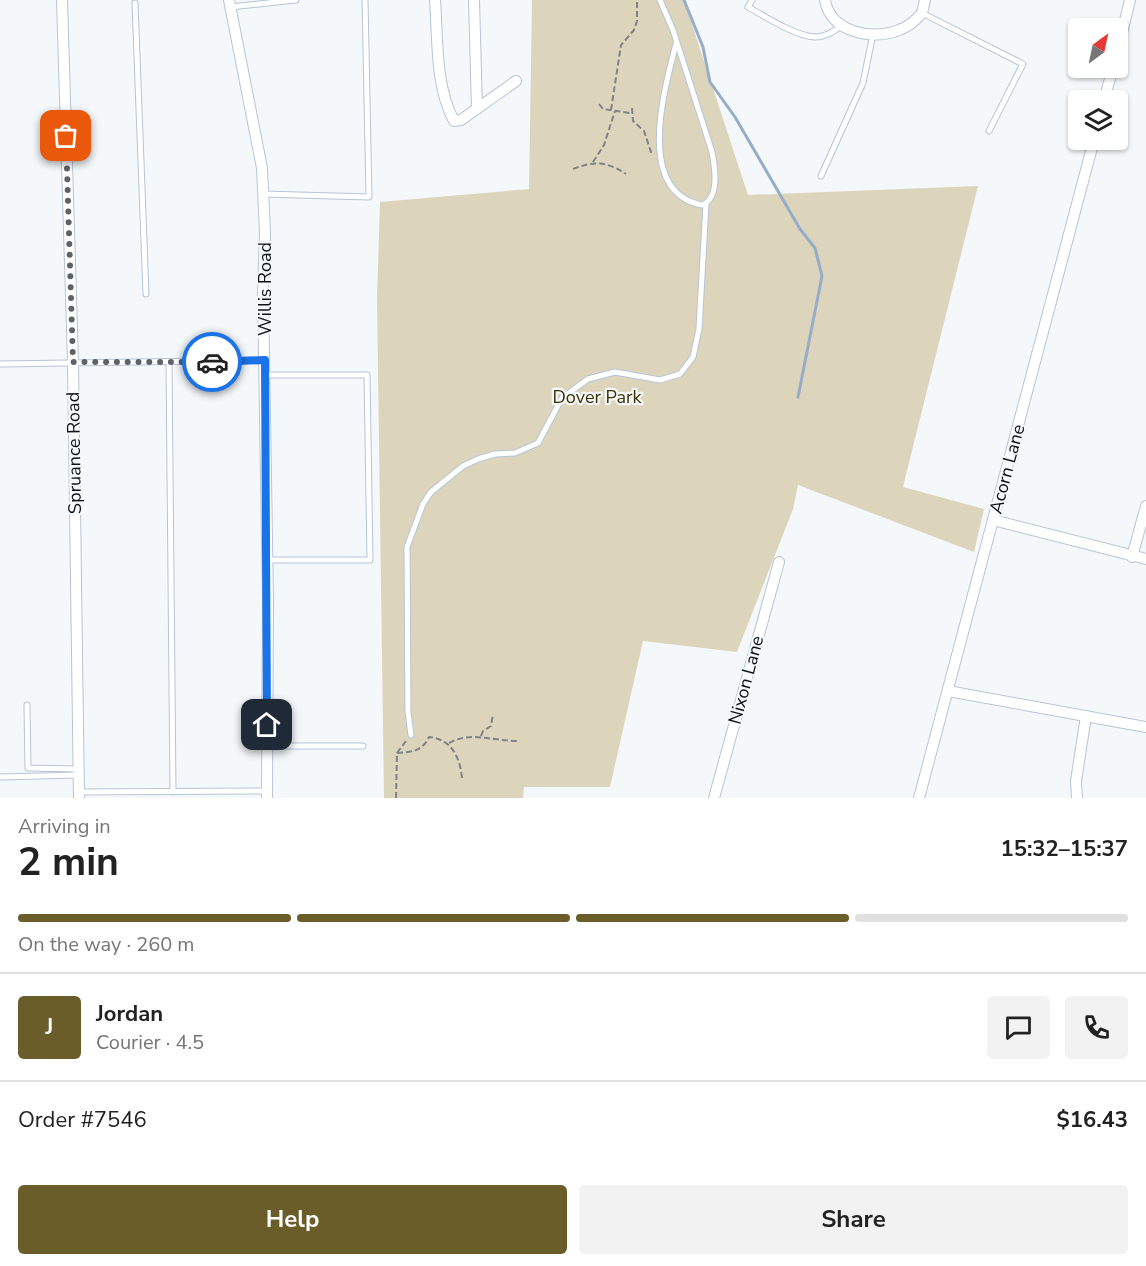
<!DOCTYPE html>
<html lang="en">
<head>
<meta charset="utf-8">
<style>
  :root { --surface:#fff; --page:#f2f2f2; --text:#222; --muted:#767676; --line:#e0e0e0; --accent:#6a5d2a }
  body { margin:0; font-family:"Nunito Sans",sans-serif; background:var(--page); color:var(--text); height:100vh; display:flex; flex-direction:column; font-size:22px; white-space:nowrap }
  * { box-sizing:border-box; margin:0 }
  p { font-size:20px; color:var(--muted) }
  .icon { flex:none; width:33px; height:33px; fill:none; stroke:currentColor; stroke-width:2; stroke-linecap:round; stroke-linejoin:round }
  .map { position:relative; height:798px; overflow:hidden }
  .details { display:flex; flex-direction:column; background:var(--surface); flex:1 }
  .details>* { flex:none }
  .needle { width:39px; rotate:33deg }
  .fabs { position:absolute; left:1068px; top:18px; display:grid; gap:12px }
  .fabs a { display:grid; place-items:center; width:60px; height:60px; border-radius:6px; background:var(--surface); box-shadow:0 2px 4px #0004; font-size:30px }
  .pin { position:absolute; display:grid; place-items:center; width:51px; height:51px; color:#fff; margin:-26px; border-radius:12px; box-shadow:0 3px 9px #0006 }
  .courier { position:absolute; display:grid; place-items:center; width:60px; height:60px; margin:-30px; border:4px solid #1a73e8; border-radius:50%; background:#fff; color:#222; box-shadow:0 2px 8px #0007 }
  .summary em { font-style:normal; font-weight:700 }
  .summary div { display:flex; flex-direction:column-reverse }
  .summary { display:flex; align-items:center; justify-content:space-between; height:102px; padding:0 18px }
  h1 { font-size:39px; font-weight:700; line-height:45px }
  .bar { display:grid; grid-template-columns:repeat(4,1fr); gap:9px 6px; align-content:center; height:72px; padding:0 18px }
  .bar i { height:8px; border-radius:4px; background:var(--line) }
  .bar .on { background:var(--accent) }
  .bar p { grid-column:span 4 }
  .line { display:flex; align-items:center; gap:15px; padding:0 18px; border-top:2px solid var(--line) }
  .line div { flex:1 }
  .round { display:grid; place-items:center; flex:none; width:63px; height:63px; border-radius:6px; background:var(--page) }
  .cta { display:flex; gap:12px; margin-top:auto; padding:12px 18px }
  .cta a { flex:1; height:69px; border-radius:6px; background:var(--accent); color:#fff; font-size:24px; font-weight:700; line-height:69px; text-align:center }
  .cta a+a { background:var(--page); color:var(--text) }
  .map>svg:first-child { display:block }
  .green { fill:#dcd5bb }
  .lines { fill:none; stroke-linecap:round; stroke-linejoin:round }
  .stream { stroke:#96adc9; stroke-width:3 }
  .service-casing { stroke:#b6c5d7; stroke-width:7 }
  .minor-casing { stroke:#b6c5d7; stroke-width:12 }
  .path { stroke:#7f8388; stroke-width:2; stroke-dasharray:6 3; stroke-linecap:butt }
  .service { stroke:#fff; stroke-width:5 }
  .minor { stroke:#fff; stroke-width:10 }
  .done { stroke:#5d6267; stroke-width:6; stroke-dasharray:0 10.8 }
  .route { stroke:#1a73e8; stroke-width:8 }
  .labels { text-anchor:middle; stroke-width:4.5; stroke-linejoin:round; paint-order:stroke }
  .street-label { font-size:18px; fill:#0c1118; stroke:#f4f8fb }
  .park-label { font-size:18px; fill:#3a3001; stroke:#f4f8fb }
</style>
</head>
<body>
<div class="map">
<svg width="1146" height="798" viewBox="0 0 1146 798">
  <rect width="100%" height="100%" fill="#f4f8fb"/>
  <!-- green -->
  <polygon class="green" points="532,0 684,0 748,195 978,186 903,487 984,509 974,552 798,485 793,509 737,652 643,641 610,787 524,787 523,798 384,798 377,298 380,202 529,189"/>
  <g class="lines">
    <!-- stream -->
    <polyline class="stream" points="684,0 703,47 710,82 735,117 800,229 815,248 822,276 798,397"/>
    <defs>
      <g id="service">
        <path d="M660,0L673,30L712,152C715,168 720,198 702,205C634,192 665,87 676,44"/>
        <path d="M752,0L748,7C766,17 795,36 815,37C825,37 835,31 842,25"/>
        <polyline points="135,3 146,294"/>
        <polyline points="230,7 296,0"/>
        <polyline points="922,13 1023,64 989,131"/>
        <polyline points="821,176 863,83 873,34"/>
        <polyline points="263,194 369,197 365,0"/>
        <polyline points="169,363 173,792"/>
        <polyline points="0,364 265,360"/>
        <polyline points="265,375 367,375 370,560 267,560"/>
        <polyline points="27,705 28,768 78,769"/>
        <polyline points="411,735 408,712 407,547 423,504 431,492 463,466 478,459 495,454 515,453 538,443 562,398 588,379 615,372 660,380 680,374 693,357 699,329 706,204"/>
        <polyline points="267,746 363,746"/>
        <polyline points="0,777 78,775"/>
        <polyline points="80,792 267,791"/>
      </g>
      <g id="minor">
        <polyline points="62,0 73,362 79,798"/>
        <polyline points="229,0 262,168 265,233 263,293 268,602 267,798"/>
        <path d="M435,0C438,39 435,86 454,121L461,120L516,81"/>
        <polyline points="474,0 477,109"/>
        <path d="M825,0C830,32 872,41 899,30C908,27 916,20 922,13L925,0"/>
        <polyline points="1118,49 1130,0"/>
        <polyline points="1104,100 1113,68"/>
        <polyline points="993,520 1146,559"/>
        <polyline points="1132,557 1146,506"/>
        <polyline points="948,691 1146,727"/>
        <polyline points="714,798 779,562"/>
        <polyline points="919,798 1094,140"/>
        <polyline points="1077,798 1076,781 1086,716"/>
      </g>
    </defs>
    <!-- service casing -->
    <use href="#service" class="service-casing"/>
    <!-- minor casing -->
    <use href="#minor" class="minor-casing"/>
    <!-- path -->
    <g class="path">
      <polyline points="599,104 603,109 630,113"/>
      <polyline points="632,108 633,121 644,131 652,155"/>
      <polyline points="611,110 621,45 634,30 637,21 637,0"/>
      <polyline points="593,162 604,145 615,111"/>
      <path d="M573,169C593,161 607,161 626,174"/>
      <polyline points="481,736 483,731 491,726 493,714"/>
      <path d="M449,743C470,731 493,741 517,741"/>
      <path d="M397,753C411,752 422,752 429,737C452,739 460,758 462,778"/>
      <polyline points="396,798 397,753 406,741"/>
    </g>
    <!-- service -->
    <use href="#service" class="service"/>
    <!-- minor -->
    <use href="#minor" class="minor"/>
  </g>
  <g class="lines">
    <!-- done -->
    <polyline class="done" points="66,136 73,362 212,362"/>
    <!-- route -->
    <polyline class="route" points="212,362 265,360 267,725"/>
  </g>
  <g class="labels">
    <!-- street labels -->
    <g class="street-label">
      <text transform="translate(265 289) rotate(-90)" y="6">Willis Road</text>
      <text transform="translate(74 453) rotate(-91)" y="6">Spruance Road</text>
      <text transform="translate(1007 469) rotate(-75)" y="6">Acorn Lane</text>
      <text transform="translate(746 680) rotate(-75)" y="6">Nixon Lane</text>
    </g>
    <!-- park labels -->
    <g class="park-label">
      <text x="597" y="403">Dover Park</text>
    </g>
  </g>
</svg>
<div class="fabs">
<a><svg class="needle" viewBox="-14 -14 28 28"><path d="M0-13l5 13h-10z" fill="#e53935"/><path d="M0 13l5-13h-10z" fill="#767676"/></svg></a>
<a><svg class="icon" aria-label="layers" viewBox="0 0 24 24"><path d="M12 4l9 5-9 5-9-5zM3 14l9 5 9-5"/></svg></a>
</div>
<div class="pin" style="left:66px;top:136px;background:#ea580c"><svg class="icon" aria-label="bag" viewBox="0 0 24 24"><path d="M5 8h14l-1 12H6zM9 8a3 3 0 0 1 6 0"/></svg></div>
<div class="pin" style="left:267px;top:725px;background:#1f2937"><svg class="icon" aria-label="home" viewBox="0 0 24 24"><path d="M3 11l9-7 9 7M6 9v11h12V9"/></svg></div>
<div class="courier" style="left:212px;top:362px"><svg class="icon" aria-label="car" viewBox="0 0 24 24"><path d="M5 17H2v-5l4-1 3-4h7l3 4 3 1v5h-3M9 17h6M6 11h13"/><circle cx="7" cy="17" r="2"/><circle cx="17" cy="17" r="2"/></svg></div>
</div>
<section class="details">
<div class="summary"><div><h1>2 min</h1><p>Arriving in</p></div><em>15:32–15:37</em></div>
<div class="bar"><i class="on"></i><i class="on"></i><i class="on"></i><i></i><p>On the way · 260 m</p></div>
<div class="line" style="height:108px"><b class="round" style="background:var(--accent);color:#fff">J</b><div><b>Jordan</b><p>Courier · 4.5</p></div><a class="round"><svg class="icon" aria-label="chat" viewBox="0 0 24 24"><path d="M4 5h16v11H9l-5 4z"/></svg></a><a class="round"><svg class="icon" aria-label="phone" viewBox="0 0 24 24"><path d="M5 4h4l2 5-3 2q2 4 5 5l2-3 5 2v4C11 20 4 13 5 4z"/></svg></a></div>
<div class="line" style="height:78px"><div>Order #7546</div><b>$16.43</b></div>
<div class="cta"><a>Help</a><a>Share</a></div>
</section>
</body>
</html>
